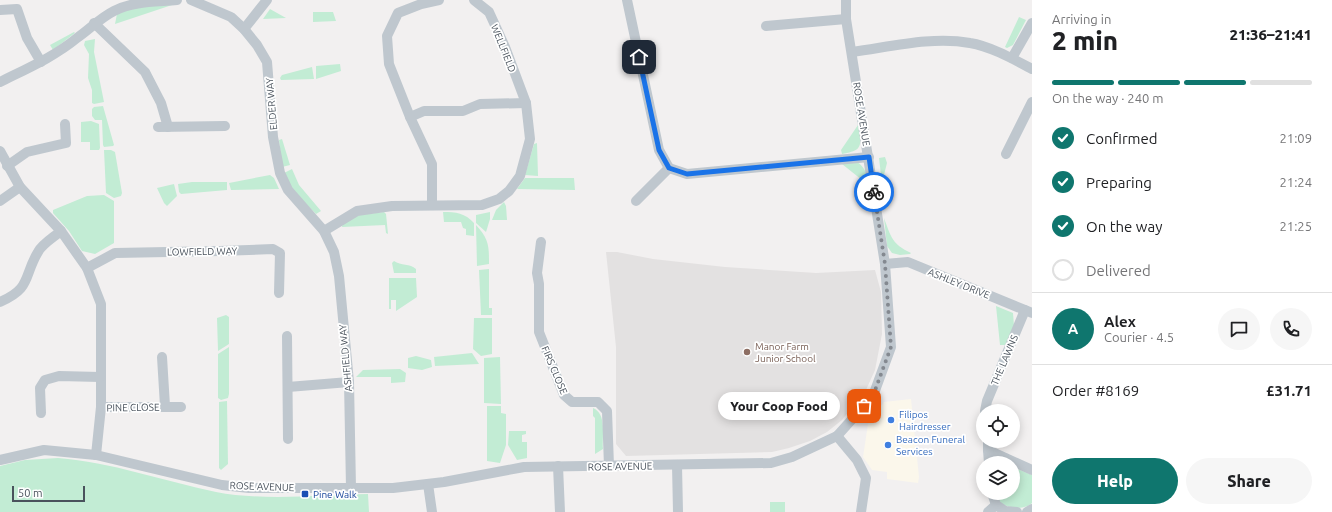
<!DOCTYPE html>
<html lang="en">
<head>
<meta charset="utf-8">
<style>
  :root { --surface:#fff; --page:#f6f6f6; --text:#202124; --muted:#757577; --line:#e0e0e0; --accent:#0f766e }
  body { margin:0; font-family:Ubuntu,sans-serif; background:var(--page); color:var(--text); height:100vh; display:flex; flex-direction:column; font-size:15px; white-space:nowrap }
  * { box-sizing:border-box; margin:0 }
  p { font-size:13px; color:var(--muted) }
  .icon { flex:none; width:22px; height:22px; fill:none; stroke:currentColor; stroke-width:2; stroke-linecap:round; stroke-linejoin:round }
  .map { position:relative; flex:1; overflow:hidden }
  .drawer { display:flex; flex-direction:column; background:var(--surface); width:300px }
  .drawer>* { flex:none }
  .fabs { position:absolute; left:976px; top:404px; display:grid; gap:8px }
  .fabs a { display:grid; place-items:center; width:44px; height:44px; border-radius:50%; background:var(--surface); box-shadow:0 2px 10px #0003; font-size:20px }
  .scale { position:absolute; left:12px; bottom:10px; width:73px; box-sizing:border-box; padding-left:4px; border:2px solid #49525c; border-top:0; font-size:11px; line-height:14px; white-space:nowrap; color:#49525c; -webkit-text-stroke:3px #fff; paint-order:stroke }
  .pin { position:absolute; display:grid; place-items:center; width:34px; height:34px; color:#fff; margin:-17px; border-radius:8px; box-shadow:0 2px 6px #0006 }
  .courier { position:absolute; display:grid; place-items:center; width:40px; height:40px; margin:-20px; border:3px solid #1a73e8; border-radius:50%; background:#fff; color:#222; box-shadow:0 1px 5px #0007 }
  .bubble { position:absolute; height:28px; border-radius:14px; background:var(--surface); box-shadow:0 2px 10px #0003; font-size:13px; font-weight:800; line-height:28px; text-align:center }
  .summary em { font-style:normal; font-weight:800 }
  .summary div { display:flex; flex-direction:column-reverse }
  .summary { display:flex; align-items:center; justify-content:space-between; height:68px; padding:0 20px }
  h1 { font-size:26px; font-weight:800; line-height:30px }
  .bar { display:grid; grid-template-columns:repeat(4,1fr); gap:6px 4px; align-content:center; height:48px; padding:0 20px }
  .bar i { height:5px; border-radius:3px; background:var(--line) }
  .bar .current { background:var(--accent) }
  .bar p { grid-column:span 4 }
  .line { display:flex; align-items:center; gap:10px; padding:0 20px; border-top:1px solid var(--line) }
  .line div { flex:1 }
  .round { display:grid; place-items:center; flex:none; width:42px; height:42px; border-radius:21px; background:var(--page) }
  ol { padding:0 20px; list-style:none }
  li { display:flex; align-items:center; gap:12px; height:44px }
  li p { margin-inline-start:auto }
  li .icon { padding:4px; border-radius:50%; background:var(--accent); color:#fff; stroke-width:4 }
  li:last-child { color:var(--muted) }
  li i { width:22px; height:22px; border:2px solid var(--line); border-radius:50% }
  .primary-button { display:flex; gap:8px; margin-top:auto; padding:8px 20px }
  .primary-button a { flex:1; height:46px; border-radius:24px; background:var(--accent); color:#fff; font-size:16px; font-weight:800; line-height:46px; text-align:center }
  .primary-button a+a { background:var(--page); color:var(--text) }
  main { display:flex; flex:1; min-height:0 }
  .map>svg:first-child { display:block }
  .commercial { fill:#fbf7eb }
  .education { fill:#e3e1e1 }
  .green { fill:#c2ecd4 }
  .lines { fill:none; stroke-linecap:round; stroke-linejoin:round }
  .minor { stroke:#bfc7ce; stroke-width:10 }
  .done { stroke:#848990; stroke-width:4; stroke-dasharray:0 7.2 }
  .route { stroke:#1a73e8; stroke-width:5 }
  .education-dot { fill:#8d6e63; stroke:#fff; stroke-width:1.5 }
  .shop-dot { fill:#3f7fe0; stroke:#fff; stroke-width:1.5 }
  .transit-dot { fill:#1a4fb4; stroke:#fff; stroke-width:1.5 }
  .labels { text-anchor:middle; stroke-width:3.5; stroke-linejoin:round; paint-order:stroke }
  .street-label { font-size:10px; fill:#49525c; stroke:#fff }
  .education-label { font-size:10px; fill:#785e54; stroke:#fff; text-anchor:start }
  .shop-label { font-size:10px; fill:#366cbe; stroke:#fff; text-anchor:start }
  .transit-label { font-size:10px; fill:#164399; stroke:#fff; text-anchor:start }
</style>
</head>
<body>
<main>
<div class="map">
<svg width="1032" height="512" viewBox="0 0 1032 512">
  <rect width="100%" height="100%" fill="#f2f0f0"/>
  <!-- commercial -->
  <polygon class="commercial" points="911,399 919,477 918,483 887,479 887,472 872,470 863,457 868,424 884,402"/>
  <!-- education -->
  <polygon class="education" points="606,252 617,252 653,259 725,267 816,273 875,270 881,292 882,334 875,370 866,390 842,420 827,432 810,441 789,448 772,452 626,456 616,444 616,347"/>
  <!-- green -->
  <g class="green">
    <polygon points="172,5 115,24 117,14 139,6"/>
    <polygon points="270,9 286,18 263,19"/>
    <polygon points="313,12 333,12 336,21 313,22"/>
    <polygon points="1019,17 1026,20 1013,45 1007,48 1005,47"/>
    <polygon points="74,32 75,33 53,50 50,45"/>
    <polygon points="95,39 94,52 104,102 94,104 92,103 92,90 88,78 89,54 84,45 85,41"/>
    <polygon points="340,64 341,71 316,79 316,66"/>
    <polygon points="312,67 314,79 281,80 280,78 282,75"/>
    <polygon points="103,106 114,145 113,146 104,147 103,145 102,120 95,120 92,116 92,109 94,107"/>
    <polygon points="91,121 99,124 100,148 99,150 90,150 90,142 81,142 81,122"/>
    <path d="M858,125C859,127 860,130 860,134C862,150 857,151 842,154L841,150Z"/>
    <polygon points="282,139 290,165 282,167 279,140"/>
    <polygon points="537,143 538,176 525,175 534,144"/>
    <polygon points="104,150 111,150 115,152 122,193 121,196 114,198 106,193"/>
    <polygon points="885,157 887,163 884,175 881,175 879,158"/>
    <path d="M855,161C869,168 867,180 869,194L867,184L842,164Z"/>
    <polygon points="292,169 299,185 321,211 316,214 294,192 284,173"/>
    <polygon points="270,175 274,178 279,189 231,190 229,183"/>
    <polygon points="525,178 574,178 575,190 517,189"/>
    <polygon points="192,182 227,182 227,190 181,194 179,192 178,184"/>
    <polygon points="174,184 177,196 167,206 164,203 157,188"/>
    <polygon points="104,195 114,201 114,243 95,254 82,251 69,231 53,213 53,210 87,196"/>
    <polygon points="504,202 506,206 507,220 492,220 496,210"/>
    <polygon points="384,212 386,214 388,234 386,233 385,225 342,227 343,221 350,216"/>
    <path d="M443,212C456,212 465,213 474,223V236L466,235V229L463,228L461,222H444Z"/>
    <polygon points="490,212 490,219 486,232 476,223 476,215"/>
    <path d="M884,218C891,237 892,244 911,253L910,254L900,255L892,253L887,246Z"/>
    <path d="M476,225C489,239 489,246 489,264L477,266Z"/>
    <path d="M394,261C401,266 410,263 416,269V273H394L392,263Z"/>
    <polygon points="489,269 489,308 492,308 492,315 481,315 479,270"/>
    <polygon points="389,278 416,278 417,297 396,311 396,300 391,300 391,309 389,309"/>
    <polygon points="996,306 1013,313 1014,326 1006,345 1000,345"/>
    <polygon points="226,315 229,317 229,344 218,351 217,318"/>
    <polygon points="474,318 492,318 492,354 481,356 473,349"/>
    <polygon points="229,347 229,394 228,398 221,400 218,398 218,354"/>
    <polygon points="472,353 479,364 435,366 434,357"/>
    <polygon points="416,356 431,360 432,367 422,370 408,368 408,358"/>
    <polygon points="500,357 501,404 484,403 484,358"/>
    <polygon points="400,369 406,373 405,382 391,383 391,377 356,377 363,370"/>
    <polygon points="227,401 228,464 221,470 219,468 219,402"/>
    <polygon points="487,406 501,406 501,413 506,414 506,445 500,463 487,461"/>
    <path d="M593,408C607,414 602,435 603,449L595,454V418L593,416Z"/>
    <polygon points="509,431 526,431 526,434 522,435 522,442 527,442 527,458 517,460 508,445"/>
    <path d="M58,458C111,462 163,481 216,492C261,501 321,495 368,494L369,512H0V466L25,460Z"/>
    <path d="M1013,467L1032,475V503C1024,512 996,508 995,493H1013Z"/>
    <rect x="770" y="502" width="15" height="10"/>
  </g>
  <g class="lines">
    <!-- minor -->
    <g class="minor">
      <polyline points="191,0 231,17 244,29 257,45 267,62 273,137 280,173 288,190 324,231 334,252 339,276 349,382 351,488"/>
      <polyline points="439,0 421,4 398,13 387,36 389,64 410,117 424,111 463,111 480,104 526,103"/>
      <polyline points="627,0 659,150 669,168"/>
      <polyline points="0,10 17,9 27,38 41,62"/>
      <polyline points="94,23 145,72 161,103 168,127"/>
      <polyline points="766,26 846,19"/>
      <polyline points="244,29 267,0"/>
      <path d="M852,52C890,47 932,36 970,43C990,46 1015,60 1032,69"/>
      <polyline points="1012,58 1032,23"/>
      <path d="M0,82C26,69 54,57 77,38C90,29 100,18 114,11C133,1 156,2 177,0"/>
      <polyline points="410,117 432,164 432,204"/>
      <polyline points="158,127 225,126"/>
      <polyline points="0,151 20,187 61,231 87,268 101,304 101,407 96,455"/>
      <polyline points="1006,154 1032,102"/>
      <polyline points="7,166 27,152 66,143 65,124"/>
      <polyline points="669,168 687,174 869,157"/>
      <polyline points="0,201 20,187"/>
      <polyline points="636,201 669,168"/>
      <polyline points="324,231 357,211 392,206 482,205 499,199 509,191 520,176 530,139 526,103 505,47 489,12 474,0"/>
      <polyline points="541,242 537,273 539,284 539,332 564,395 572,402 598,402 607,411 609,466"/>
      <polyline points="885,264 908,262 1032,313"/>
      <polyline points="87,268 115,253 220,251 273,249 280,253 279,293"/>
      <path d="M0,302C32,288 23,277 38,252C42,244 54,237 61,231"/>
      <polyline points="287,336 288,439"/>
      <polyline points="162,357 165,406"/>
      <polyline points="288,387 349,382"/>
      <polyline points="101,407 181,407"/>
      <polyline points="985,411 987,401 1025,310"/>
      <polyline points="41,413 40,388 45,380 59,376 100,377"/>
      <polyline points="837,436 857,460 866,478 861,512"/>
      <polyline points="988,441 988,450 1032,470"/>
      <polyline points="988,450 989,463"/>
      <polyline points="0,460 44,450 96,455 222,485 249,488 393,488 444,482 524,467 771,463 792,457 837,436 873,396 891,347 885,264 846,19 846,0"/>
      <polyline points="677,465 678,512"/>
      <polyline points="558,466 560,512"/>
      <polyline points="428,484 432,512"/>
      <polyline points="992,493 996,505 1005,511 1017,512"/>
      <polyline points="988,512 996,505"/>
      <polyline points="1027,512 1032,509"/>
    </g>
  </g>
  <g class="lines">
    <!-- done -->
    <polyline class="done" points="864,406 873,396 891,347 885,264 874,192"/>
    <!-- route -->
    <polyline class="route" points="639,57 659,150 669,168 687,174 869,157 874,192"/>
  </g>
  <!-- markers -->
  <circle class="education-dot" cx="747" cy="352" r="4"/>
  <g class="shop-dot">
    <circle cx="891" cy="420" r="4"/>
    <circle cx="888" cy="445" r="4"/>
  </g>
  <rect class="transit-dot" x="301" y="490" width="8" height="8" rx="2"/>
  <g class="labels">
    <!-- street labels -->
    <g class="street-label">
      <text transform="translate(504 48) rotate(68)" y="4">WELLFIELD</text>
      <text transform="translate(271 104) rotate(-95)" y="4">ELDER WAY</text>
      <text transform="translate(862 114) rotate(81)" y="4">ROSE AVENUE</text>
      <text transform="translate(202 251) rotate(-1)" y="4">LOWFIELD WAY</text>
      <text transform="translate(959 283) rotate(22)" y="4">ASHLEY DRIVE</text>
      <text transform="translate(345 358) rotate(-95)" y="4">ASHFIELD WAY</text>
      <text transform="translate(1004 360) rotate(-67)" y="4">THE LAWNS</text>
      <text transform="translate(555 370) rotate(67)" y="4">FIRS CLOSE</text>
      <text transform="translate(133 407) rotate(-1)" y="4">PINE CLOSE</text>
      <text transform="translate(620 466) rotate(-1)" y="4">ROSE AVENUE</text>
      <text transform="translate(262 486) rotate(2)" y="4">ROSE AVENUE</text>
    </g>
    <!-- education labels -->
    <g class="education-label">
      <text x="755" y="350">Manor Farm<tspan x="755" dy="12">Junior School</tspan></text>
    </g>
    <!-- shop labels -->
    <g class="shop-label">
      <text x="899" y="418">Filipos<tspan x="899" dy="12">Hairdresser</tspan></text>
      <text x="896" y="443">Beacon Funeral<tspan x="896" dy="12">Services</tspan></text>
    </g>
    <!-- transit labels -->
    <g class="transit-label">
      <text x="313" y="498">Pine Walk</text>
    </g>
  </g>
</svg>
<div class="fabs">
<a><svg class="icon" aria-label="locate" viewBox="0 0 24 24"><circle cx="12" cy="12" r="6"/><path d="M12 2v4M12 18v4M2 12h4M18 12h4"/></svg></a>
<a><svg class="icon" aria-label="layers" viewBox="0 0 24 24"><path d="M12 4l9 5-9 5-9-5zM3 14l9 5 9-5"/></svg></a>
</div>
<div class="scale">50 m</div>
<div class="pin" style="left:864px;top:406px;background:#ea580c"><svg class="icon" aria-label="bag" viewBox="0 0 24 24"><path d="M5 8h14l-1 12H6zM9 8a3 3 0 0 1 6 0"/></svg></div>
<div class="pin" style="left:639px;top:57px;background:#1f2937"><svg class="icon" aria-label="home" viewBox="0 0 24 24"><path d="M3 11l9-7 9 7M6 9v11h12V9"/></svg></div>
<div class="courier" style="left:874px;top:192px"><svg class="icon" aria-label="bike" viewBox="0 0 24 24"><circle cx="6" cy="16" r="4"/><circle cx="18" cy="16" r="4"/><path d="M6 16l4-8h5l3 8M10 8l3 8H6M13 5h3"/></svg></div>
<div class="bubble" style="left:718px;top:392px;width:122px">Your Coop Food</div>
</div>
<section class="drawer">
<div class="summary"><div><h1>2 min</h1><p>Arriving in</p></div><em>21:36–21:41</em></div>
<div class="bar"><i class="current"></i><i class="current"></i><i class="current"></i><i></i><p>On the way · 240 m</p></div>
<ol>
<li><svg class="icon" aria-label="check" viewBox="0 0 24 24"><path d="M5 12l5 5 9-10"/></svg>Confirmed<p>21:09</p></li>
<li><svg class="icon" aria-label="check" viewBox="0 0 24 24"><path d="M5 12l5 5 9-10"/></svg>Preparing<p>21:24</p></li>
<li><svg class="icon" aria-label="check" viewBox="0 0 24 24"><path d="M5 12l5 5 9-10"/></svg>On the way<p>21:25</p></li>
<li><i></i>Delivered</li>
</ol>
<div class="line" style="height:72px"><b class="round" style="background:var(--accent);color:#fff">A</b><div><b>Alex</b><p>Courier · 4.5</p></div><a class="round"><svg class="icon" aria-label="chat" viewBox="0 0 24 24"><path d="M4 5h16v11H9l-5 4z"/></svg></a><a class="round"><svg class="icon" aria-label="phone" viewBox="0 0 24 24"><path d="M5 4h4l2 5-3 2q2 4 5 5l2-3 5 2v4C11 20 4 13 5 4z"/></svg></a></div>
<div class="line" style="height:52px"><div>Order #8169</div><b>£31.71</b></div>
<div class="primary-button"><a>Help</a><a>Share</a></div>
</section>
</main>
</body>
</html>
